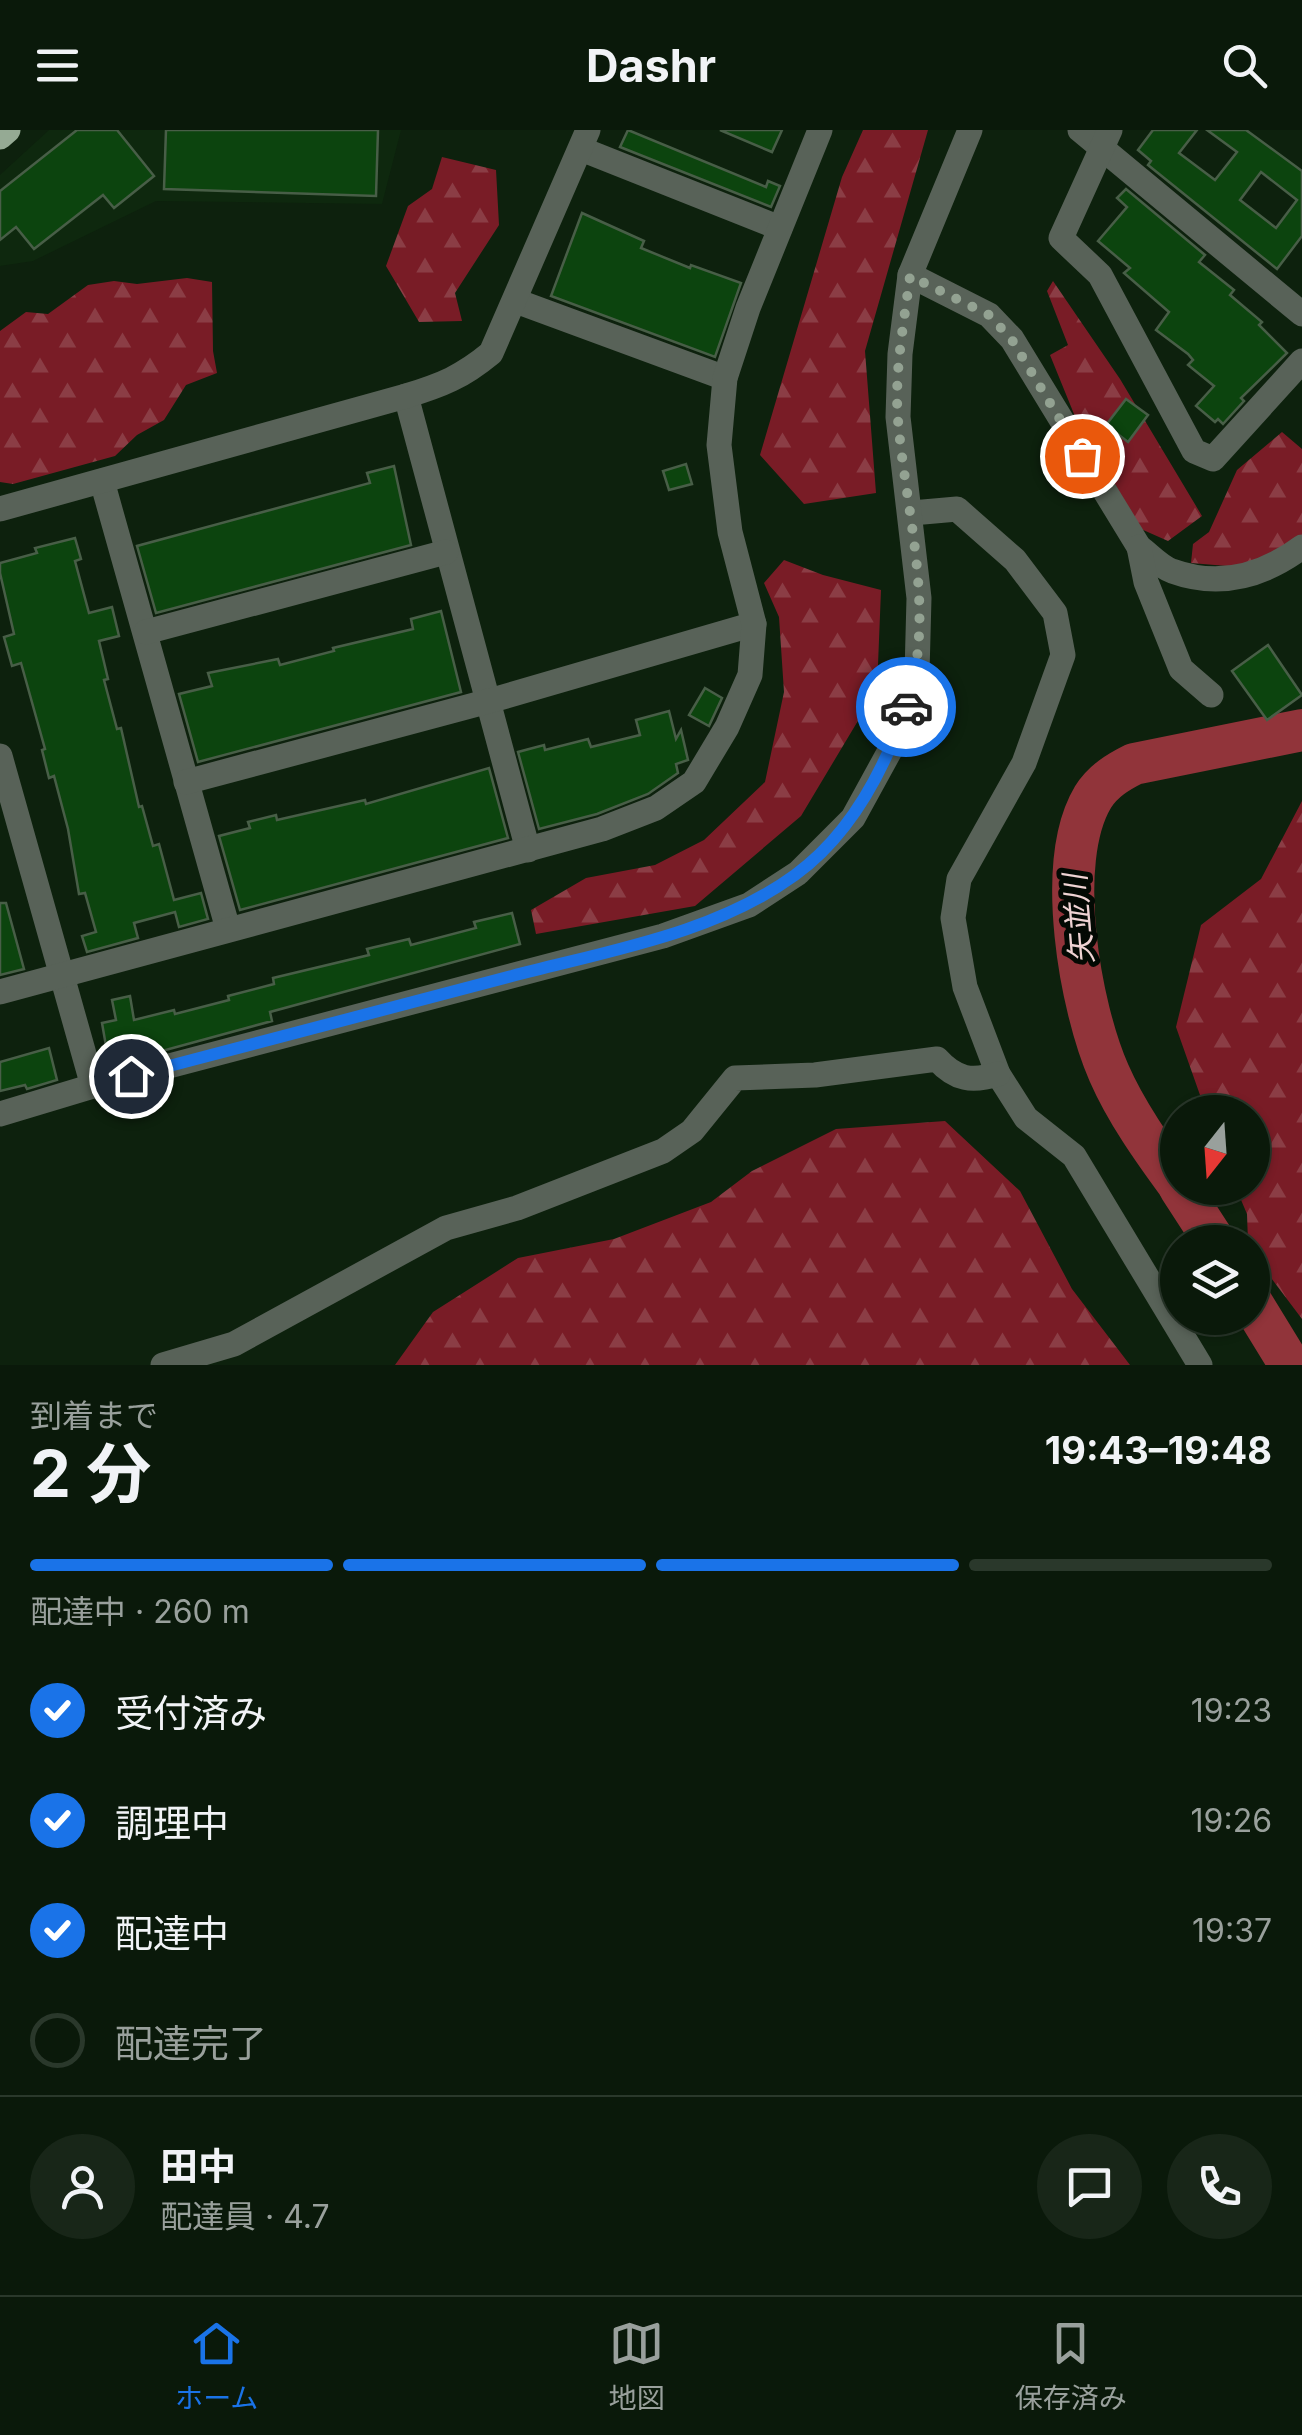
<!DOCTYPE html>
<html lang="ja">
<head>
<meta charset="utf-8">
<style>
  :root { --surface:#0a190a; --page:#182618; --text:#f1f3f6; --muted:#99a09c; --line:#2a382b; --accent:#1a73e8 }
  body { margin:0; font-family:Inter,"Noto Sans JP",sans-serif; background:var(--page); color:var(--text); height:100vh; display:flex; flex-direction:column; font-size:38px; white-space:nowrap }
  * { box-sizing:border-box; margin:0 }
  p { font-size:32px; color:var(--muted) }
  .icon { flex:none; width:55px; height:55px; fill:none; stroke:currentColor; stroke-width:2; stroke-linecap:round; stroke-linejoin:round }
  .map { position:relative; height:1235px; overflow:hidden }
  .panel { display:flex; flex-direction:column; background:var(--surface); flex:1 }
  .panel>* { flex:none }
  .needle { width:65px; rotate:197deg }
  .tools { position:absolute; left:1160px; top:965px; display:grid; gap:20px }
  .tools a { display:grid; place-items:center; width:110px; height:110px; border-radius:50%; background:var(--surface); box-shadow:0 2px 8px #0004,0 0 0 2px var(--line); font-size:50px }
  .pin { position:absolute; display:grid; place-items:center; width:85px; height:85px; color:#fff; margin:-42px; border:5px solid #fff; border-radius:50%; box-shadow:0 2px 10px #0007 }
  .courier { position:absolute; display:grid; place-items:center; width:100px; height:100px; margin:-50px; border:8px solid #1a73e8; border-radius:50%; background:#fff; color:#222; box-shadow:0 2px 12px #0007 }
  .head em { font-style:normal; font-weight:700 }
  .head div { display:flex; flex-direction:column-reverse }
  .head { display:flex; align-items:center; justify-content:space-between; height:170px; padding:0 30px }
  h1 { font-size:65px; font-weight:700; line-height:75px }
  .bar { display:grid; grid-template-columns:repeat(4,1fr); gap:15px 10px; align-content:center; height:120px; padding:0 30px }
  .bar i { height:12px; border-radius:8px; background:var(--line) }
  .bar .active { background:var(--accent) }
  .bar p { grid-column:span 4 }
  .line { display:flex; align-items:center; gap:25px; padding:0 30px; border-top:2px solid var(--line) }
  .line div { flex:1 }
  .round { display:grid; place-items:center; flex:none; width:105px; height:105px; border-radius:52px; background:var(--page) }
  ol { padding:0 30px; list-style:none }
  li { display:flex; align-items:center; gap:30px; height:110px }
  li p { margin-inline-start:auto }
  li .icon { padding:10px; border-radius:50%; background:var(--accent); color:#fff; stroke-width:4 }
  li:last-child { color:var(--muted) }
  li i { width:55px; height:55px; border:5px solid var(--line); border-radius:50% }
  header { display:flex; justify-content:space-between; align-items:center; height:130px; padding:0 30px; background:var(--surface); font-size:45px; font-weight:700 }
  .menu { display:flex; justify-content:space-around; align-items:center; height:140px; border-top:2px solid var(--line); background:var(--surface); font-size:28px; color:var(--muted) }
  .menu a { display:grid; justify-items:center; gap:5px }
  .menu .active { color:var(--accent) }
  .map>svg:first-child { display:block }
  .built { fill:#0e280e }
  .forest { fill:url(#forest-firs) }
  .lines { fill:none; stroke-linecap:round; stroke-linejoin:round }
  .river { stroke:#91343a; stroke-width:42 }
  .building { fill:#0c440e; stroke:#485e47; stroke-width:2.5; fill-rule:evenodd }
  .minor { stroke:#586258; stroke-width:25 }
  .major { stroke:#95aa94; stroke-width:25 }
  .done { stroke:#93a292; stroke-width:10; stroke-dasharray:0 18 }
  .route { stroke:#1a73e8; stroke-width:12 }
  .labels { text-anchor:middle; stroke-width:10; stroke-linejoin:round; paint-order:stroke }
  .water-label { font-size:30px; font-style:italic; fill:#efd3d3; stroke:#030903 }
</style>
</head>
<body>
<header><svg class="icon" aria-label="menu" viewBox="0 0 24 24"><path d="M4 6h16M4 12h16M4 18h16"/></svg>Dashr<svg class="icon" aria-label="search" viewBox="0 0 24 24"><circle cx="10" cy="10" r="6"/><path d="M15 15l6 6"/></svg></header>
<div class="map">
<svg width="1302" height="1235" viewBox="0 0 1302 1235">
  <defs>
    <pattern id="forest-firs" width="22" height="20" patternUnits="userSpaceOnUse" patternTransform="scale(2.5)"><rect width="22" height="20" fill="#791c26"/><path d="M5 1l3.5 6h-7zM16 11l3.5 6h-7z" fill="#8b3d45"/></pattern>
  </defs>
  <rect width="100%" height="100%" fill="#0d210d"/>
  <!-- built -->
  <polygon class="built" points="49,0 401,0 382,74 156,71 33,131 0,136 0,45"/>
  <!-- forest -->
  <g class="forest">
    <polygon points="863,0 928,0 865,221 876,363 804,374 760,325 842,47"/>
    <polygon points="442,27 496,40 499,95 455,163 462,191 419,192 386,136 408,76 432,59"/>
    <polygon points="187,148 212,152 213,221 217,243 186,255 164,290 137,305 115,326 13,354 0,352 0,201 26,182 48,184 88,155 114,151 137,154"/>
    <polygon points="1053,151 1120,249 1202,386 1168,411 1141,399 1074,284 1050,225 1068,215 1047,161"/>
    <polygon points="1282,302 1302,319 1302,427 1286,441 1191,433 1193,414 1209,402 1237,340"/>
    <polygon points="784,430 823,445 881,460 877,559 801,686 695,776 536,804 531,780 586,748 655,735 704,710 765,652 784,562 779,487 764,453"/>
    <polygon points="1302,671 1302,1189 1253,1124 1252,1112 1248,1112 1247,1084 1236,1058 1252,1058 1252,982 1206,982 1176,897 1201,795 1261,749"/>
    <polygon points="945,991 1020,1061 1072,1159 1130,1235 395,1235 433,1182 518,1128 614,1109 711,1072 752,1041 836,999"/>
  </g>
  <g class="lines">
    <!-- river -->
    <g class="river">
      <path d="M1178,1054C1153,1020 1126,982 1109,943C1080,877 1054,732 1093,667C1103,651 1118,642 1134,634L1302,600"/>
      <polyline points="1180,1058 1215,1112"/>
      <polyline points="1252,1173 1290,1235"/>
    </g>
  </g>
  <!-- building -->
  <g class="building">
    <polygon points="77,0 117,0 154,46 114,78 103,65 34,119 16,97 0,110 0,61"/>
    <polygon points="166,0 378,0 376,66 164,59"/>
    <polygon points="628,0 766,57 768,51 780,56 771,77 620,17"/>
    <polygon points="720,0 782,0 772,22"/>
    <path d="M1153,0H1197L1179,23L1215,50L1237,22L1207,0H1246L1302,41V106L1277,139L1148,35L1151,31L1138,20ZM1261,42L1297,70L1276,98L1240,70Z"/>
    <polygon points="1126,59 1205,125 1199,132 1234,160 1230,165 1262,192 1259,195 1287,223 1241,268 1244,271 1223,294 1218,289 1215,292 1196,276 1214,256 1188,235 1193,230 1188,224 1156,200 1169,182 1124,143 1130,138 1098,111 1127,77 1117,68"/>
    <polygon points="582,83 644,111 641,118 690,138 691,135 741,153 715,227 551,166"/>
    <polygon points="1126,269 1148,285 1128,312 1106,295"/>
    <polygon points="686,334 692,354 669,360 663,341"/>
    <polygon points="394,336 411,415 156,483 137,416 370,353 367,343"/>
    <polygon points="75,408 81,429 75,431 89,483 112,477 119,506 99,511 108,549 104,550 117,599 121,598 139,677 142,676 153,716 159,714 174,770 201,763 208,789 179,797 175,782 134,793 138,808 87,822 82,806 96,802 85,763 79,764 68,699 54,646 49,648 42,620 45,619 21,533 12,536 4,507 14,504 0,443 0,433 37,423 35,418"/>
    <polygon points="441,481 461,562 198,632 179,564 212,556 208,543 278,529 280,535 334,521 333,518 413,499 411,489"/>
    <polygon points="1268,515 1302,565 1267,590 1232,541"/>
    <polygon points="705,558 722,568 709,596 689,585"/>
    <polygon points="669,581 676,609 681,600 688,630 676,634 678,643 648,664 597,684 539,699 518,622 544,615 545,620 588,609 591,617 640,605 636,590"/>
    <polygon points="489,638 508,708 240,780 219,706 250,698 248,692 276,685 277,690 365,670 366,674"/>
    <polygon points="0,773 6,773 24,839 0,845"/>
    <polygon points="512,783 520,814 270,882 272,891 151,924 149,918 129,922 127,912 106,916 102,893 116,890 112,870 130,866 134,890 174,880 175,884 229,870 228,866 274,854 273,848 369,825 367,819 409,809 411,815 476,798 474,792"/>
    <polygon points="49,918 57,950 27,959 25,955 0,961 0,932"/>
  </g>
  <g class="lines">
    <!-- minor -->
    <g class="minor">
      <polyline points="1080,0 1302,184"/>
      <polyline points="1110,0 1061,108 1100,145 1194,321 1213,329 1302,231"/>
      <polyline points="581,19 780,98"/>
      <path d="M910,145L989,185L1012,209L1139,417C1149,424 1160,437 1172,441C1219,458 1263,446 1302,417"/>
      <polyline points="516,171 725,248"/>
      <polyline points="406,266 528,720"/>
      <polyline points="102,351 228,799"/>
      <path d="M0,379L406,266C442,255 462,247 491,223L588,0"/>
      <polyline points="912,383 957,379 1015,430 1055,483 1063,525 1024,633 959,749 953,788 965,857 998,944 1026,988 1074,1026 1200,1235"/>
      <polyline points="1139,417 1146,452 1181,539 1211,565"/>
      <polyline points="146,502 446,422"/>
      <polyline points="0,626 93,956"/>
      <polyline points="186,652 489,571 754,494"/>
      <polyline points="0,862 602,699 656,678 694,652 727,597 750,545 754,494 730,402 719,315 725,248 748,178 820,0"/>
      <polyline points="0,984 93,956 663,806 749,775 798,743 853,688 893,615 917,543 919,468 898,287 900,224 910,145 970,0"/>
      <path d="M163,1235L234,1214L446,1098L517,1078L663,1021L692,1001L735,948L815,945L937,929C956,950 972,952 998,944"/>
    </g>
    <!-- major -->
    <polyline class="major" points="0,7 8,0"/>
  </g>
  <g class="lines">
    <!-- done -->
    <path class="done" d="M906,577C937,484 906,385 898,290C894,243 904,193 910,146L989,185L1012,210L1082,326"/>
    <!-- route -->
    <path class="route" d="M131,946C258,913 385,880 512,846C607,821 714,804 795,745C850,705 884,641 906,577"/>
  </g>
  <g class="labels">
    <!-- water labels -->
    <g class="water-label">
      <text transform="translate(1079 789) rotate(-95)" y="10">矢並川</text>
    </g>
  </g>
</svg>
<div class="tools">
<a><svg class="needle" viewBox="-14 -14 28 28"><path d="M0-13l5 13h-10z" fill="#e53935"/><path d="M0 13l5-13h-10z" fill="#99a09c"/></svg></a>
<a><svg class="icon" aria-label="layers" viewBox="0 0 24 24"><path d="M12 4l9 5-9 5-9-5zM3 14l9 5 9-5"/></svg></a>
</div>
<div class="pin" style="left:1082px;top:326px;background:#ea580c"><svg class="icon" aria-label="bag" viewBox="0 0 24 24"><path d="M5 8h14l-1 12H6zM9 8a3 3 0 0 1 6 0"/></svg></div>
<div class="pin" style="left:131px;top:946px;background:#1f2937"><svg class="icon" aria-label="home" viewBox="0 0 24 24"><path d="M3 11l9-7 9 7M6 9v11h12V9"/></svg></div>
<div class="courier" style="left:906px;top:577px"><svg class="icon" aria-label="car" viewBox="0 0 24 24"><path d="M5 17H2v-5l4-1 3-4h7l3 4 3 1v5h-3M9 17h6M6 11h13"/><circle cx="7" cy="17" r="2"/><circle cx="17" cy="17" r="2"/></svg></div>
</div>
<section class="panel">
<div class="head"><div><h1>2 分</h1><p>到着まで</p></div><em>19:43–19:48</em></div>
<div class="bar"><i class="active"></i><i class="active"></i><i class="active"></i><i></i><p>配達中 · 260 m</p></div>
<ol>
<li><svg class="icon" aria-label="check" viewBox="0 0 24 24"><path d="M5 12l5 5 9-10"/></svg>受付済み<p>19:23</p></li>
<li><svg class="icon" aria-label="check" viewBox="0 0 24 24"><path d="M5 12l5 5 9-10"/></svg>調理中<p>19:26</p></li>
<li><svg class="icon" aria-label="check" viewBox="0 0 24 24"><path d="M5 12l5 5 9-10"/></svg>配達中<p>19:37</p></li>
<li><i></i>配達完了</li>
</ol>
<div class="line" style="height:180px"><a class="round"><svg class="icon" aria-label="person" viewBox="0 0 24 24"><circle cx="12" cy="8" r="4"/><path d="M4 21q1-7 8-7t8 7"/></svg></a><div><b>田中</b><p>配達員 · 4.7</p></div><a class="round"><svg class="icon" aria-label="chat" viewBox="0 0 24 24"><path d="M4 5h16v11H9l-5 4z"/></svg></a><a class="round"><svg class="icon" aria-label="phone" viewBox="0 0 24 24"><path d="M5 4h4l2 5-3 2q2 4 5 5l2-3 5 2v4C11 20 4 13 5 4z"/></svg></a></div>
</section>
<nav class="menu">
<a class="active"><svg class="icon" aria-label="home" viewBox="0 0 24 24"><path d="M3 11l9-7 9 7M6 9v11h12V9"/></svg>ホーム</a>
<a><svg class="icon" aria-label="map" viewBox="0 0 24 24"><path d="M3 6l6-2 6 2 6-2v14l-6 2-6-2-6 2zM9 4v14M15 6v14"/></svg>地図</a>
<a><svg class="icon" aria-label="saved" viewBox="0 0 24 24"><path d="M7 4h10v16l-5-4-5 4z"/></svg>保存済み</a>
</nav>
</body>
</html>
